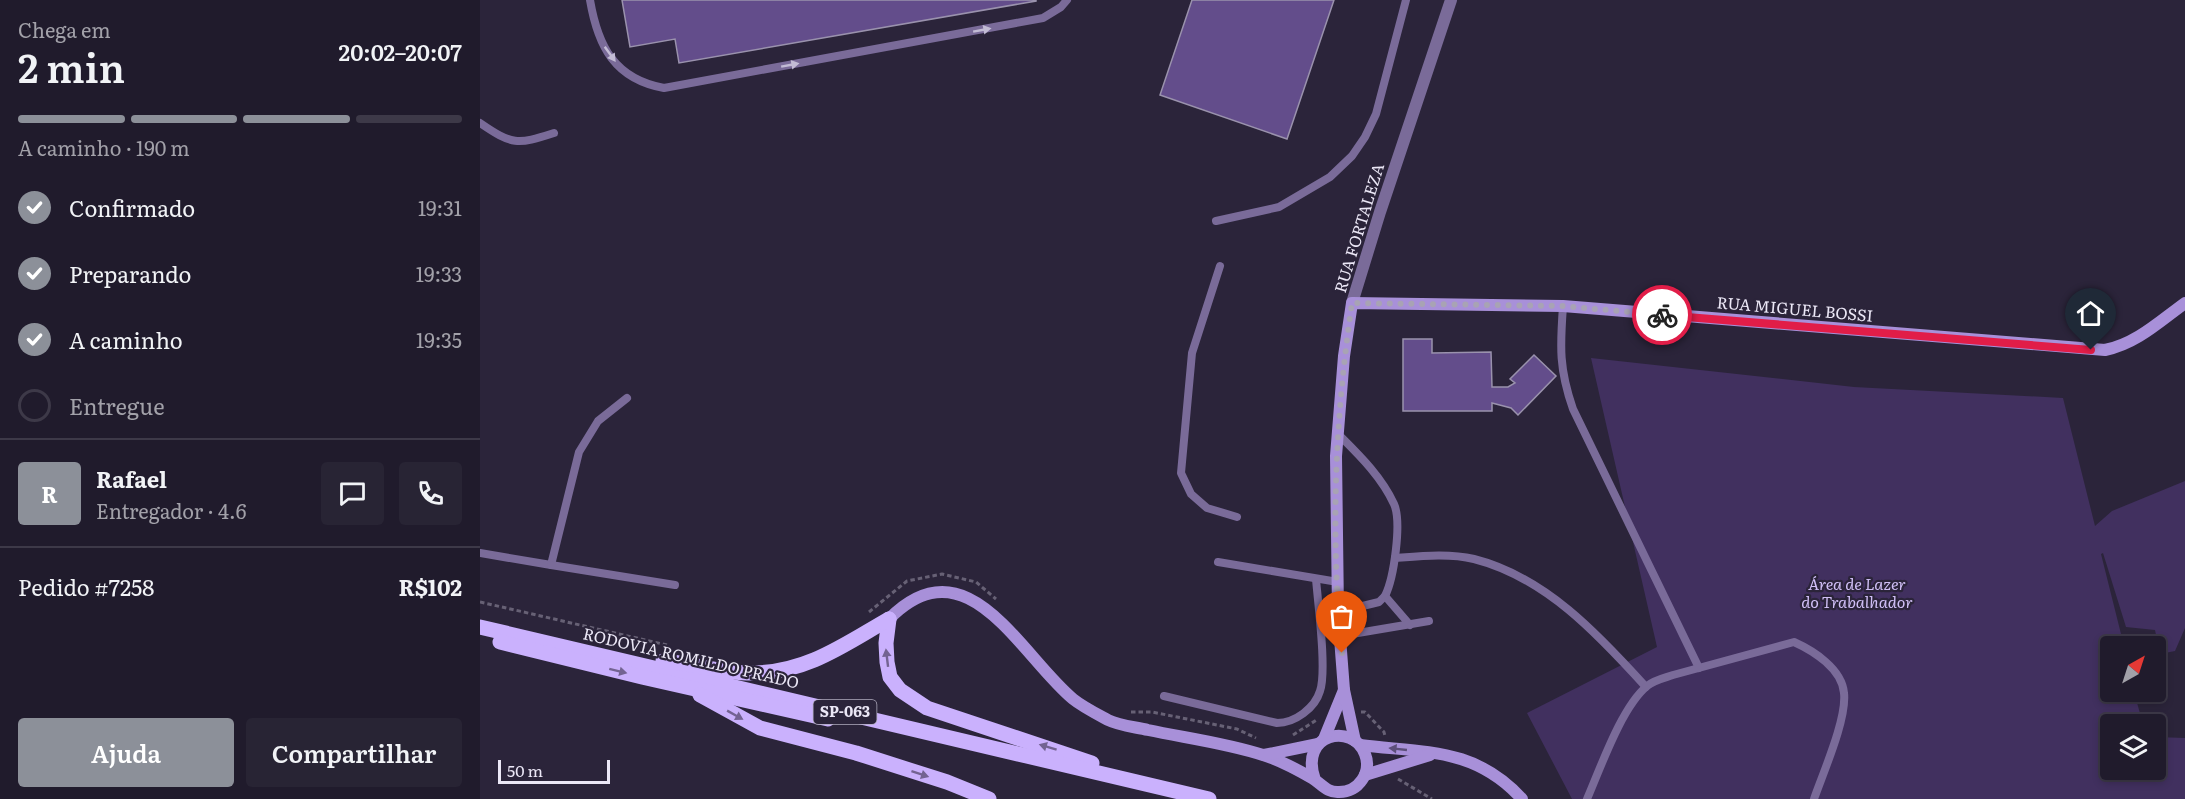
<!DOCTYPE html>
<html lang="pt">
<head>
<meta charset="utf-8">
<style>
  :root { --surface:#201b2c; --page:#282434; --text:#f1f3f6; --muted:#a2a1a9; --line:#3d3948; --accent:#8c9099 }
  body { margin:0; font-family:Literata,serif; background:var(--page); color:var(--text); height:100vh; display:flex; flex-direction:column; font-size:22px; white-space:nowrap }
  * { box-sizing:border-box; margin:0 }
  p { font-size:20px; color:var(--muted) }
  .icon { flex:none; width:33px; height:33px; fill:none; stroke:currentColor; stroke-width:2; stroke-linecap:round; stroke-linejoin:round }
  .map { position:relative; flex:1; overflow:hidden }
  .panel { display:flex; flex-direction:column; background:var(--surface); width:480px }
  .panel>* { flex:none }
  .needle { width:39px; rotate:39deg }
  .fabs { position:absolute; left:1620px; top:636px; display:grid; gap:12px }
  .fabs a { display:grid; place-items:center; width:66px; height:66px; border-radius:6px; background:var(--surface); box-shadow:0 3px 9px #0003,0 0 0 2px var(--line); font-size:30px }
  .scale { position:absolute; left:18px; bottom:15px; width:112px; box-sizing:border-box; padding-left:6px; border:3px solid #ebe7f6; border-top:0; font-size:16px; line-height:21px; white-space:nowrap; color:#ebe7f6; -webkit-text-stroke:4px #2b243a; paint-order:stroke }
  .pin { position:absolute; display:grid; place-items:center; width:51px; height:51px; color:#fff; margin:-62px -26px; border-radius:50% 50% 50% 0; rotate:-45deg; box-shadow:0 0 6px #0007 }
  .pin .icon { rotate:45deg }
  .courier { position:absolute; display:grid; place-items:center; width:60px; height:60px; margin:-30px; border:4px solid #e11d48; border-radius:50%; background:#fff; color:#222; box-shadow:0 2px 8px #0007 }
  .overview em { font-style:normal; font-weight:600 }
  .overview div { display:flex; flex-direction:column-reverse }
  .overview { display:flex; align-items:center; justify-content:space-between; height:102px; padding:0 18px }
  h1 { font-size:39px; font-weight:600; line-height:45px }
  .bar { display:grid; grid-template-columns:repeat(4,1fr); gap:9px 6px; align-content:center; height:72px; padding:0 18px }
  .bar i { height:8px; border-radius:4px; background:var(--line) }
  .bar .active { background:var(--accent) }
  .bar p { grid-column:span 4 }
  .line { display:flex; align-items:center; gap:15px; padding:0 18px; border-top:2px solid var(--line) }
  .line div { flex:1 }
  .round { display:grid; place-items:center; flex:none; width:63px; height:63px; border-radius:6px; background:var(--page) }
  ol { padding:0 18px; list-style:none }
  li { display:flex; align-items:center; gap:18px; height:66px }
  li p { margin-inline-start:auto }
  li .icon { padding:6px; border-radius:50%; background:var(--accent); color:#fff; stroke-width:4 }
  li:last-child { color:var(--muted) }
  li i { width:33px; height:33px; border:3px solid var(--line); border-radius:50% }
  .primary-button { display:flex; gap:12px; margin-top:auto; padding:12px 18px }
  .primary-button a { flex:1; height:69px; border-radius:6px; background:var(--accent); color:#fff; font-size:24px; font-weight:600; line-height:69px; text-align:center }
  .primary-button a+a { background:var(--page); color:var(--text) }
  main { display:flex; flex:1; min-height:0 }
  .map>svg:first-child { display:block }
  .green { fill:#41305f }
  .building { fill:#634d8b; stroke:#9a92ad; stroke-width:1.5 }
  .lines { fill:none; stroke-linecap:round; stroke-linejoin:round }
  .path { stroke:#676175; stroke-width:3; stroke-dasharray:4.5 3; stroke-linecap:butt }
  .service { stroke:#7a6b99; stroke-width:8 }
  .minor { stroke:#7a6b99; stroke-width:12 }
  .secondary { stroke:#a890d9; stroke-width:12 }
  .primary { stroke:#cab1fd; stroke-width:15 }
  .oneway { fill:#c3bcd5 }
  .oneway2 { fill:#736392 }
  .oneway3 { fill:#5d4f7a }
  .done { stroke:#a8a3b4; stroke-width:6; stroke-dasharray:0 10.8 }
  .route { stroke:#e11d48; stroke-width:8 }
  .labels { text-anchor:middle; stroke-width:4.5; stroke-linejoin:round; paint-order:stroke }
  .shield { fill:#2b243a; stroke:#b1acbe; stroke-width:1.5 }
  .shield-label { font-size:15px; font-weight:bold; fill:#ebe7f6 }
  .street-label { font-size:16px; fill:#ebe7f6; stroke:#2b243a }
  .park-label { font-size:16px; font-style:italic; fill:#d0bff6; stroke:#2b243a }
</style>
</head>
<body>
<main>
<section class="panel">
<div class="overview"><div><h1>2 min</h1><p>Chega em</p></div><em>20:02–20:07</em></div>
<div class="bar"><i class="active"></i><i class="active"></i><i class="active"></i><i></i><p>A caminho · 190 m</p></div>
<ol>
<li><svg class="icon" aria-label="check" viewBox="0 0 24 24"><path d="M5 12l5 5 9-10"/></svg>Confirmado<p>19:31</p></li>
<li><svg class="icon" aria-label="check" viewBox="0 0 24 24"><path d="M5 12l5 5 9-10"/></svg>Preparando<p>19:33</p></li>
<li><svg class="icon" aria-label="check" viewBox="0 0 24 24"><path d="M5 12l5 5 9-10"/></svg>A caminho<p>19:35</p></li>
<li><i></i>Entregue</li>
</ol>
<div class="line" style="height:108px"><b class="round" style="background:var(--accent);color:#fff">R</b><div><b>Rafael</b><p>Entregador · 4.6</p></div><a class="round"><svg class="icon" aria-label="chat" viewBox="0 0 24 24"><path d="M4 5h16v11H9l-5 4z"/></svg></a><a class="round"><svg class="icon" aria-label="phone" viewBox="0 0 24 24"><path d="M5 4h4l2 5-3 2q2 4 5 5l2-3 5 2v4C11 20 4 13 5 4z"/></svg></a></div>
<div class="line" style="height:78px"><div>Pedido #7258</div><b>R$102</b></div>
<div class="primary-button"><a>Ajuda</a><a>Compartilhar</a></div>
</section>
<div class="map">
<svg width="1705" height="799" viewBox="0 0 1705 799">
  <rect width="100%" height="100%" fill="#2b243a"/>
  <!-- green -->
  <polygon class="green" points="1111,358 1374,387 1583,398 1615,526 1632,511 1705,481 1705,628 1695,651 1680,654 1675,630 1646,627 1623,553 1621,554 1644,646 1630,646 1630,692 1654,692 1663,724 1630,724 1630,770 1676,770 1676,737 1705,738 1705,799 1092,799 1047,713 1177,647"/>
  <!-- building -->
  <g class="building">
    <polygon points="142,0 556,0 556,1 199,63 195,39 150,47"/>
    <polygon points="712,0 854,0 807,139 680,95"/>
    <polygon points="923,339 952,339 952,353 1011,352 1012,387 1028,387 1035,383 1030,379 1054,355 1076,376 1038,415 1031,408 1012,403 1012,411 923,411"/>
  </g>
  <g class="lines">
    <!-- path -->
    <g class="path">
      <polyline points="0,602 187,645"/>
      <polyline points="389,612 427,581 462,574 496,582 516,599"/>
      <polyline points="651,712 672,712 757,729 776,738"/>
      <polyline points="881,712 885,712 904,732 905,736"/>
      <polyline points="813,735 838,719"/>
      <polyline points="918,779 952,799"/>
    </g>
    <!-- service -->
    <g class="service">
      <path d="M110,0C118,47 135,79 184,88L563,18L581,7L587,0"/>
      <path d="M0,123C32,145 37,145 74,133"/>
      <polyline points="736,221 799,207 850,177 872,156 885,137 896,114 926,0"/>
      <polyline points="740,266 712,353 701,473 711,494 727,508 757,517"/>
      <path d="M1083,306C1080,347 1079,369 1093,409L1219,668"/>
      <path d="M858,434C879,455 901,476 914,504C922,522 914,578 905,596L899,602L858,612"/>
      <polyline points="0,553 71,565 99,452 118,421 147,398"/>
      <path d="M915,558C941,556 969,553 994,559C1065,577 1118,634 1166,687"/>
      <polyline points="738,562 858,582"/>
      <polyline points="71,565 195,585"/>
      <polyline points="905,596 930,625"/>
      <polyline points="860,636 949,621"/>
      <path d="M684,696L797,723C815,723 835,708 840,691C847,671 838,604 836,579"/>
      <path d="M1107,799C1121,767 1141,708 1167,686C1174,680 1184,678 1193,675L1314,642C1334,651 1362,669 1364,693C1367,719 1343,773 1334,799"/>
    </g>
    <!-- minor -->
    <polyline class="minor" points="872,303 900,212 971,0"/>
    <!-- secondary -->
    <g class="secondary">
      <path d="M409,619C487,540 540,655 593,699C603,707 617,714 628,720C640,726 656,727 668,730C706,738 746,743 783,755C800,760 818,770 832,778C842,784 847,793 859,792C879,792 892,772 885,754C873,722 818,733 835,780"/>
      <polyline points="844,739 864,690"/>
      <path d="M875,741L864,690L858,612L856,456L864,356L872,303L1083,306L1625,350C1656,344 1680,321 1705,303"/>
      <path d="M880,745C944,753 995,747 1042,799"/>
      <polyline points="784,755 838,744"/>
      <polyline points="885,775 950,755"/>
    </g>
    <!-- primary -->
    <g class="primary">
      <polyline points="409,619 406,643 407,662 410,677 420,690 447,708 612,763"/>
      <polyline points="0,627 729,799"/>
      <polyline points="20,642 162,677 348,719"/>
      <path d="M183,661C213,663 244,674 274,673C328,672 365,644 409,619"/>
      <polyline points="220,695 280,728 376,753 467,782 509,799"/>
    </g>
  </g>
  <!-- one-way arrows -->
  <defs><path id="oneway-solid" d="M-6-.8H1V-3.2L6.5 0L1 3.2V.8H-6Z" transform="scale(1.5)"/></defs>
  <g class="oneway">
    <use href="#oneway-solid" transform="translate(502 30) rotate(-10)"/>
    <use href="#oneway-solid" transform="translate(130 54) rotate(54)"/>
    <use href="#oneway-solid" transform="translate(310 65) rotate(-10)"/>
  </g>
  <g class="oneway2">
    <use href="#oneway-solid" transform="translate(407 658) rotate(-97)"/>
    <use href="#oneway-solid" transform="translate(138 671) rotate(14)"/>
    <use href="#oneway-solid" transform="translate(255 715) rotate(29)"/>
    <use href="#oneway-solid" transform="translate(568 747) rotate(-163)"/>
    <use href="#oneway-solid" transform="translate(440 774) rotate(18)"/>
  </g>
  <use class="oneway3" href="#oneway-solid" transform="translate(918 749) rotate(-174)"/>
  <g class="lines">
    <!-- done -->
    <path class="done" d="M862,653C850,537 855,418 872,303L1083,306L1182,315"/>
    <!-- route -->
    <polyline class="route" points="1182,315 1611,350"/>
  </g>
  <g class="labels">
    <!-- shield labels -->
    <rect class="shield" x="333.5" y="700" width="63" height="24" rx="4.5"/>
    <g class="shield-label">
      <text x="365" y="717">SP-063</text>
    </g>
    <!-- street labels -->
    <g class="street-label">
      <text transform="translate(879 228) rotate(-73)" y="6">RUA FORTALEZA</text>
      <text transform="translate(1315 309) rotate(5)" y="6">RUA MIGUEL BOSSI</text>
      <text transform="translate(211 658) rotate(13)" y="6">RODOVIA ROMILDO PRADO</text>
    </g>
    <!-- park labels -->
    <g class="park-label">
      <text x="1377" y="590">Área de Lazer<tspan x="1377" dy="18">do Trabalhador</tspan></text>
    </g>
  </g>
</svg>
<div class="fabs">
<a><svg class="needle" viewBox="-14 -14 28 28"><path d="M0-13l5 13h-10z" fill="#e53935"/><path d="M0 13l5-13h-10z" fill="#a2a1a9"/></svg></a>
<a><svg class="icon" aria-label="layers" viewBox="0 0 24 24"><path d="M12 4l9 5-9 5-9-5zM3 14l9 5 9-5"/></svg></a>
</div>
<div class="scale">50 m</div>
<div class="pin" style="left:862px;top:653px;background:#ea580c"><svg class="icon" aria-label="bag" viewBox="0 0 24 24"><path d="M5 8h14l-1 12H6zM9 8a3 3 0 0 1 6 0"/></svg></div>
<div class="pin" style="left:1611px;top:350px;background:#1f2937"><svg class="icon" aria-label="home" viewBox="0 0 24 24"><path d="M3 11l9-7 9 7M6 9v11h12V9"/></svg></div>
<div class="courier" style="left:1182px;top:315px"><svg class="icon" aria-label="bike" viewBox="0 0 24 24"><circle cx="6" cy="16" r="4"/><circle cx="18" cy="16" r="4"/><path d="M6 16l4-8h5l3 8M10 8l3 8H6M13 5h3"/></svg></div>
</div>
</main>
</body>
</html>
